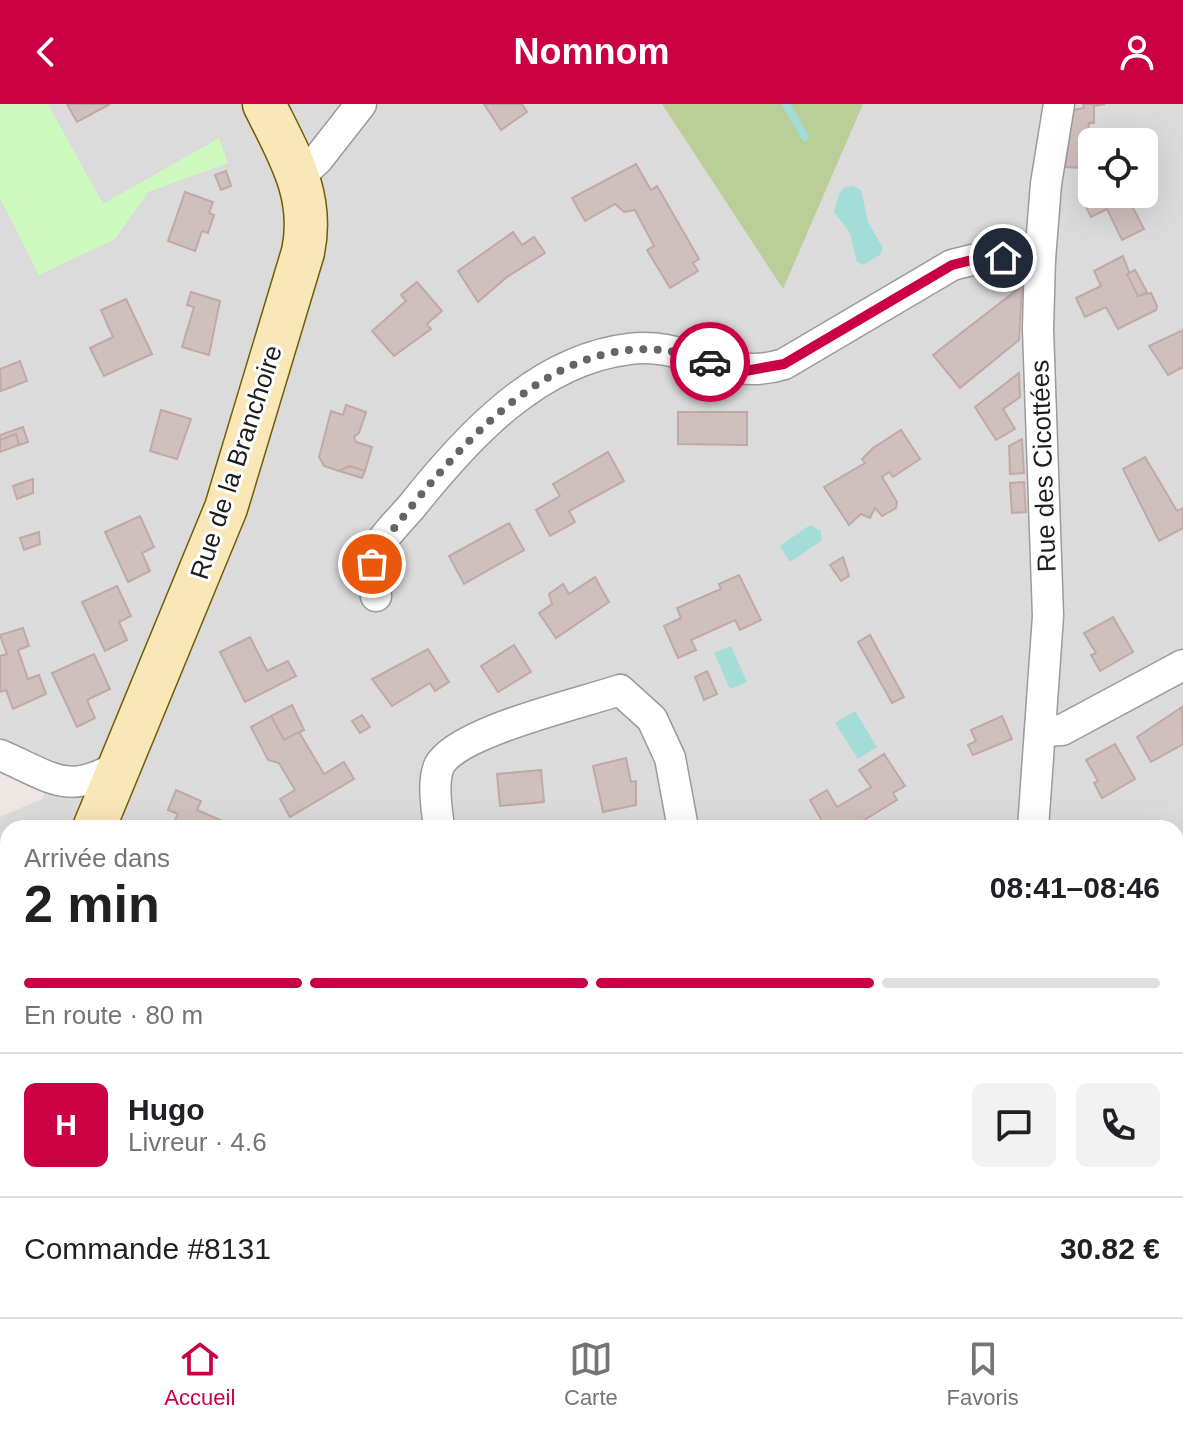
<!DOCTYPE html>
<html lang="fr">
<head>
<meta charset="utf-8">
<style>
  :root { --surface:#fff; --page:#f2f2f2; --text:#202124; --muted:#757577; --line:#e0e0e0; --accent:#cb0043 }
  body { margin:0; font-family:Helvetica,sans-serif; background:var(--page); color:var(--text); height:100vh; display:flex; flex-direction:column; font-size:30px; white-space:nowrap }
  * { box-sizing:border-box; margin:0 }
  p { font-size:26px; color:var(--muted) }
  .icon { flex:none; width:44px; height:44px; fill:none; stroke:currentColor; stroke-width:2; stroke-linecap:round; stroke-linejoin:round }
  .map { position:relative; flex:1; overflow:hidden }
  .sheet { position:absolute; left:0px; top:716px; width:1184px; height:498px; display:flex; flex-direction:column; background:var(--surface); border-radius:24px 24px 0 0; box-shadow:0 8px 32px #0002 }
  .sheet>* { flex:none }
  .buttons { position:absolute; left:1078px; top:24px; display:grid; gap:16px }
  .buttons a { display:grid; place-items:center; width:80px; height:80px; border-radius:12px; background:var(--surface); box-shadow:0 8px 32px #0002; font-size:40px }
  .pin { position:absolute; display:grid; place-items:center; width:68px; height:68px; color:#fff; margin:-34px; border:4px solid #fff; border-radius:50%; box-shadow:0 2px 8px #0007 }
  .courier { position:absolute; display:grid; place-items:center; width:80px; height:80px; margin:-40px; border:6px solid #cb0043; border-radius:50%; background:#fff; color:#222; box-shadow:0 2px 10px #0007 }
  .overview em { font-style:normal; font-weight:700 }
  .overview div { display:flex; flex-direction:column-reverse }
  .overview { display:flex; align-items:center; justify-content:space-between; height:136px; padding:0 24px }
  h1 { font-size:52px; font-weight:700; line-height:60px }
  .bar { display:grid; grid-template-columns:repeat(4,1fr); gap:12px 8px; align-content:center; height:96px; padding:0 24px }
  .bar i { height:10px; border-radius:6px; background:var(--line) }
  .bar .on { background:var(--accent) }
  .bar p { grid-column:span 4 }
  .line { display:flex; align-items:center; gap:20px; padding:0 24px; border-top:2px solid var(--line) }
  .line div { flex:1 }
  .round { display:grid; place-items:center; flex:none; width:84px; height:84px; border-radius:12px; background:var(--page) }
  header { display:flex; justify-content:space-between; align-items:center; height:104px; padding:0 24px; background:var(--accent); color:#fff; font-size:36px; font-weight:700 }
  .menu { display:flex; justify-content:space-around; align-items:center; height:112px; border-top:2px solid var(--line); background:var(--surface); font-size:22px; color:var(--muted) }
  .menu a { display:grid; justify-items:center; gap:4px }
  .menu .on { color:var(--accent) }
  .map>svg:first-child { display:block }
  .residential { fill:#dcdbdb; fill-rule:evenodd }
  .forest { fill:#bacf98 }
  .park { fill:#cefac0 }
  .water { fill:#a3ddd7 }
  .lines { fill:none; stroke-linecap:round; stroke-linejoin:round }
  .stream { stroke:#a3ddd7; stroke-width:8 }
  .building { fill:#cfbfbd; stroke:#c1a9a6; stroke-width:2 }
  .street-casing { stroke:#9b9b9b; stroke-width:33 }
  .secondary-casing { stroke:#765c04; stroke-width:45 }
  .street { stroke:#fff; stroke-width:30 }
  .secondary { stroke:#fae7b7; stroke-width:42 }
  .done { stroke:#676463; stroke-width:8; stroke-dasharray:0 14.4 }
  .route { stroke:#cb0043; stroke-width:10 }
  .labels { text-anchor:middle; stroke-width:6; stroke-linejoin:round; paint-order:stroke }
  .street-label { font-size:26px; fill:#1e1e1e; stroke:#fff }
</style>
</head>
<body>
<header><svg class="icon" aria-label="back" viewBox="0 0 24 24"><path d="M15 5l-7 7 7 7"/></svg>Nomnom<svg class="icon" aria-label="person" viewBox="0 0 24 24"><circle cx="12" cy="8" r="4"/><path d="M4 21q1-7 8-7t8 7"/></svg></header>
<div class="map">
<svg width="1183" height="1213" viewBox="0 0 1183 1213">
  <rect width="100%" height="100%" fill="#efe7e4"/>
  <!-- residential -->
  <path class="residential" d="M0,0H1183V1213H0V1168L8,1153V1206H1176V724H8V1093L0,1092V713L42,695L51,673L0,651ZM1092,38H1144V90H1092Z"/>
  <!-- forest -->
  <polygon class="forest" points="662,0 863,0 783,185"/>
  <!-- park -->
  <polygon class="park" points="0,0 48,0 103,100 219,34 228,59 148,88 115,135 39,171 0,94"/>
  <!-- water -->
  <g class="water">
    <polygon points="853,82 861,86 868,118 883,144 880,151 863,161 857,158 850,129 834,108 839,90 845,83"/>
    <polygon points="810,421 821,427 821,437 790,458 780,442"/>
    <polygon points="731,542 747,578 730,585 714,549"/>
    <polygon points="855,607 877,643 858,655 835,619"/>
  </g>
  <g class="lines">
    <!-- stream -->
    <polyline class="stream" points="786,0 805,33"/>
  </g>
  <!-- building -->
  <g class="building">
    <polygon points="67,0 110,0 77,18"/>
    <polygon points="484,0 522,0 527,8 501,26"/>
    <polygon points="1083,0 1105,0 1094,2 1094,19 1089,19 1083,64 1065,63 1073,6 1084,4"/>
    <polygon points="636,60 651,86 657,82 699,155 693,159 698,167 670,184 647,146 654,142 635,106 624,108 615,100 585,117 572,94"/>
    <polygon points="226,67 231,82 221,86 215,71"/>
    <polygon points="185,88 213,98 209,109 214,111 208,129 202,127 195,147 168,137"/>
    <polygon points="1112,90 1126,90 1144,125 1122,136 1107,105 1091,113 1086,103"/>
    <polygon points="513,128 522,141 534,133 545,149 507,173 478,198 458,167"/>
    <polygon points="1123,152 1138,192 1151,189 1157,202 1156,206 1118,225 1106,203 1085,213 1076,194 1101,182 1094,167"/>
    <polygon points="1135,166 1147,188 1138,192 1127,170"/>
    <polygon points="417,178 442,207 427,220 431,225 394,252 372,227 406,197 401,191"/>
    <polygon points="1022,182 1019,236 960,284 933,251"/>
    <polygon points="191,188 220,197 209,251 182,243 194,203 187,201"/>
    <polygon points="126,195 152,250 104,272 90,244 113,233 101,206"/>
    <polygon points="1183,226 1183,263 1168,271 1149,242"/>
    <polygon points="20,257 27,277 1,287 0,265"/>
    <polygon points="1019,269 1020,293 1003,305 1015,325 996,336 975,303"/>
    <polygon points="346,301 366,308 359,329 354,333 356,338 372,343 365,367 349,362 339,367 324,362 319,353 331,307 343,311"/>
    <polygon points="161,306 191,315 177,355 150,347"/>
    <polygon points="678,308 747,308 747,341 678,340"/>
    <polygon points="23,323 28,338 19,341 16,330 0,336 0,331"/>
    <polygon points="901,326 920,355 893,373 889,368 882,373 897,398 896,404 882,412 875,404 870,414 861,410 849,421 824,383 865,359 862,355 873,344"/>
    <polygon points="16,330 19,341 0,348 0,336"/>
    <polygon points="1022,335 1024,369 1010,370 1009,342"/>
    <polygon points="608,348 624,377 569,407 575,418 550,432 536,406 560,392 553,380"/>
    <polygon points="1145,353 1177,407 1183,404 1183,424 1159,437 1123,365"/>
    <polygon points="349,362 365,367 362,374 339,367"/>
    <polygon points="33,375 33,389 17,395 13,382"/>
    <polygon points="1024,378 1026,408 1012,409 1010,379"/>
    <polygon points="140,412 154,443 142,449 150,467 128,478 105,428"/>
    <polygon points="509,419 524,446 464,480 449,452"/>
    <polygon points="39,428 40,440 24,446 20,434"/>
    <polygon points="843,453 849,472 841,477 830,461"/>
    <polygon points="739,471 761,516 740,526 735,516 691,536 696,546 678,554 664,522 681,514 677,504 721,485 719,480"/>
    <polygon points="595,473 609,498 556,534 539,509 552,500 549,490 563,480 569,490"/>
    <polygon points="117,482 131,512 119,518 127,536 105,547 82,498"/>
    <polygon points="1113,513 1133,548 1100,567 1091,551 1096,549 1084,529"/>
    <polygon points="23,524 29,542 18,546 28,575 39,571 46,590 13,605 6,586 0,588 0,552 7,550 0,531"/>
    <polygon points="870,531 904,593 892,599 858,538"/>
    <polygon points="250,533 267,567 288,557 296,572 245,598 220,548"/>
    <polygon points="514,541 531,568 498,588 481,562"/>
    <polygon points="428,545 449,578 435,587 430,579 392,602 372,575"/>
    <polygon points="94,550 110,585 87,596 95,614 77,623 52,569"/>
    <polygon points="707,567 717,590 704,596 695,573"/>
    <polygon points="292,601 304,626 284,636 271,612"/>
    <polygon points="1182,603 1183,640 1151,658 1137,633"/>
    <polygon points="362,611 370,623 360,629 352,617"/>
    <polygon points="271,612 284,636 299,628 324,670 344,658 354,675 290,713 280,695 295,686 279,659 268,656 251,623"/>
    <polygon points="1002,612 1012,635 973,651 968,641 976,637 971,626"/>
    <polygon points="1115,640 1135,675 1102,694 1094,679 1098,677 1086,656"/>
    <polygon points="884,650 905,682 893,689 897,696 851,724 826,724 810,696 827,686 837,703 871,683 859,666"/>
    <polygon points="626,654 631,678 636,677 636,701 603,708 593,662"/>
    <polygon points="541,666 544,698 500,702 497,670"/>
    <polygon points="176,686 201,697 197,706 223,717 220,724 171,724 178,710 168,706"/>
    <polygon points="1183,748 1183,791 1176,794 1176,751"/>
    <polygon points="1176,868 1179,873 1183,871 1183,902 1176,906"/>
    <polygon points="8,960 8,989 0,992 0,964"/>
    <polygon points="8,1002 8,1061 0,1063 0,1005"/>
    <polygon points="25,1206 88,1206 84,1213 22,1213"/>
    <polygon points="386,1206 429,1206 428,1213 405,1213"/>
    <polygon points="612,1206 646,1206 649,1213 615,1213"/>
  </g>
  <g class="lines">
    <defs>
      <g id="street">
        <polyline points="300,72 318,55 361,0"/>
        <path d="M376,492C373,479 368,462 374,450C382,433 400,416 412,402C467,333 537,256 629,245C687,237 726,279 784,260L952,161L984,153L1040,155"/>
        <polyline points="1040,627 1062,626 1183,561"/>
        <path d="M0,651C52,673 67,693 120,661"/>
        <path d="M439,724C437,706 432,679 439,662C455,628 582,599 620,586L652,615L670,654L683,724"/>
        <polyline points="1033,724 1048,512 1038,225 1040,155 1046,80 1059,0"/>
        <polyline points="1176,830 1183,827"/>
        <polyline points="0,1092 8,1093"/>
        <polyline points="850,1206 1022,1210"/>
      </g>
      <g id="secondary">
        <path d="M94,724L226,404L303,148C315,91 288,49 264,0"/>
        <polyline points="0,1168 8,1153"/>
      </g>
    </defs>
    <!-- street casing -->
    <use href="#street" class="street-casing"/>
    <!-- secondary casing -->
    <use href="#secondary" class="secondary-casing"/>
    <!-- street -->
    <use href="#street" class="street"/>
    <!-- secondary -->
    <use href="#secondary" class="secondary"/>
  </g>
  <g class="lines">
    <!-- done -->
    <path class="done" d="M372,460L374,450C453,349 563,201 710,258"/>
    <!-- route -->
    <polyline class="route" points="710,258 745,267 784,260 952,161 984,153 1003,154"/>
  </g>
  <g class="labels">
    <!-- street labels -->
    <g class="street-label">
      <text transform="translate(236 358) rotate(-72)" y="9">Rue de la Branchoire</text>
      <text transform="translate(1043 362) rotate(-92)" y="9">Rue des Cicottées</text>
    </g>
  </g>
</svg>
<div class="buttons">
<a><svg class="icon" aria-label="locate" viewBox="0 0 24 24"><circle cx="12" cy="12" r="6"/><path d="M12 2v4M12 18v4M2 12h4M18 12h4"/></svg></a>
</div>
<div class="pin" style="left:372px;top:460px;background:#ea580c"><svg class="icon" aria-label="bag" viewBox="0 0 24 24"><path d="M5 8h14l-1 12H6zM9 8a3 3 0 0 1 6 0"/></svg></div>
<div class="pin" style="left:1003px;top:154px;background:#1f2937"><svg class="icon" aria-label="home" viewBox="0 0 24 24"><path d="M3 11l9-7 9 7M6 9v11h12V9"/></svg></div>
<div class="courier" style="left:710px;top:258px"><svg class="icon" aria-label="car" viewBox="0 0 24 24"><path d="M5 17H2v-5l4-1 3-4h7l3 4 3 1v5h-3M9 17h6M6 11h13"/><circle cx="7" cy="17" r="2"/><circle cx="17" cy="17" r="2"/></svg></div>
<section class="sheet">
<div class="overview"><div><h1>2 min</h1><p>Arrivée dans</p></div><em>08:41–08:46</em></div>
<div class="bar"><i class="on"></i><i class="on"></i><i class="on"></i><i></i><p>En route · 80 m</p></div>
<div class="line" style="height:144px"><b class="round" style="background:var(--accent);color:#fff">H</b><div><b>Hugo</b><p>Livreur · 4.6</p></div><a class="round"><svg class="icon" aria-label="chat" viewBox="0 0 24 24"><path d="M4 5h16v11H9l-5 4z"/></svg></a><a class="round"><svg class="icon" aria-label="phone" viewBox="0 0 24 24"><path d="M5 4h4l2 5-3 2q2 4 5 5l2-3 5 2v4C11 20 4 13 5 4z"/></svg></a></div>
<div class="line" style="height:104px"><div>Commande #8131</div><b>30.82 €</b></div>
</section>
</div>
<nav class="menu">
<a class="on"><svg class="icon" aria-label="home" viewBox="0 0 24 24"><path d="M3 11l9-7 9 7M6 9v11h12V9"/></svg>Accueil</a>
<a><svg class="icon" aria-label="map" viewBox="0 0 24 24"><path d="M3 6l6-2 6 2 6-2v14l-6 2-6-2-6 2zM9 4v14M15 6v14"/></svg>Carte</a>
<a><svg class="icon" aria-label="saved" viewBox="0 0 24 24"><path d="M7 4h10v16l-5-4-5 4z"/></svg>Favoris</a>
</nav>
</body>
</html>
